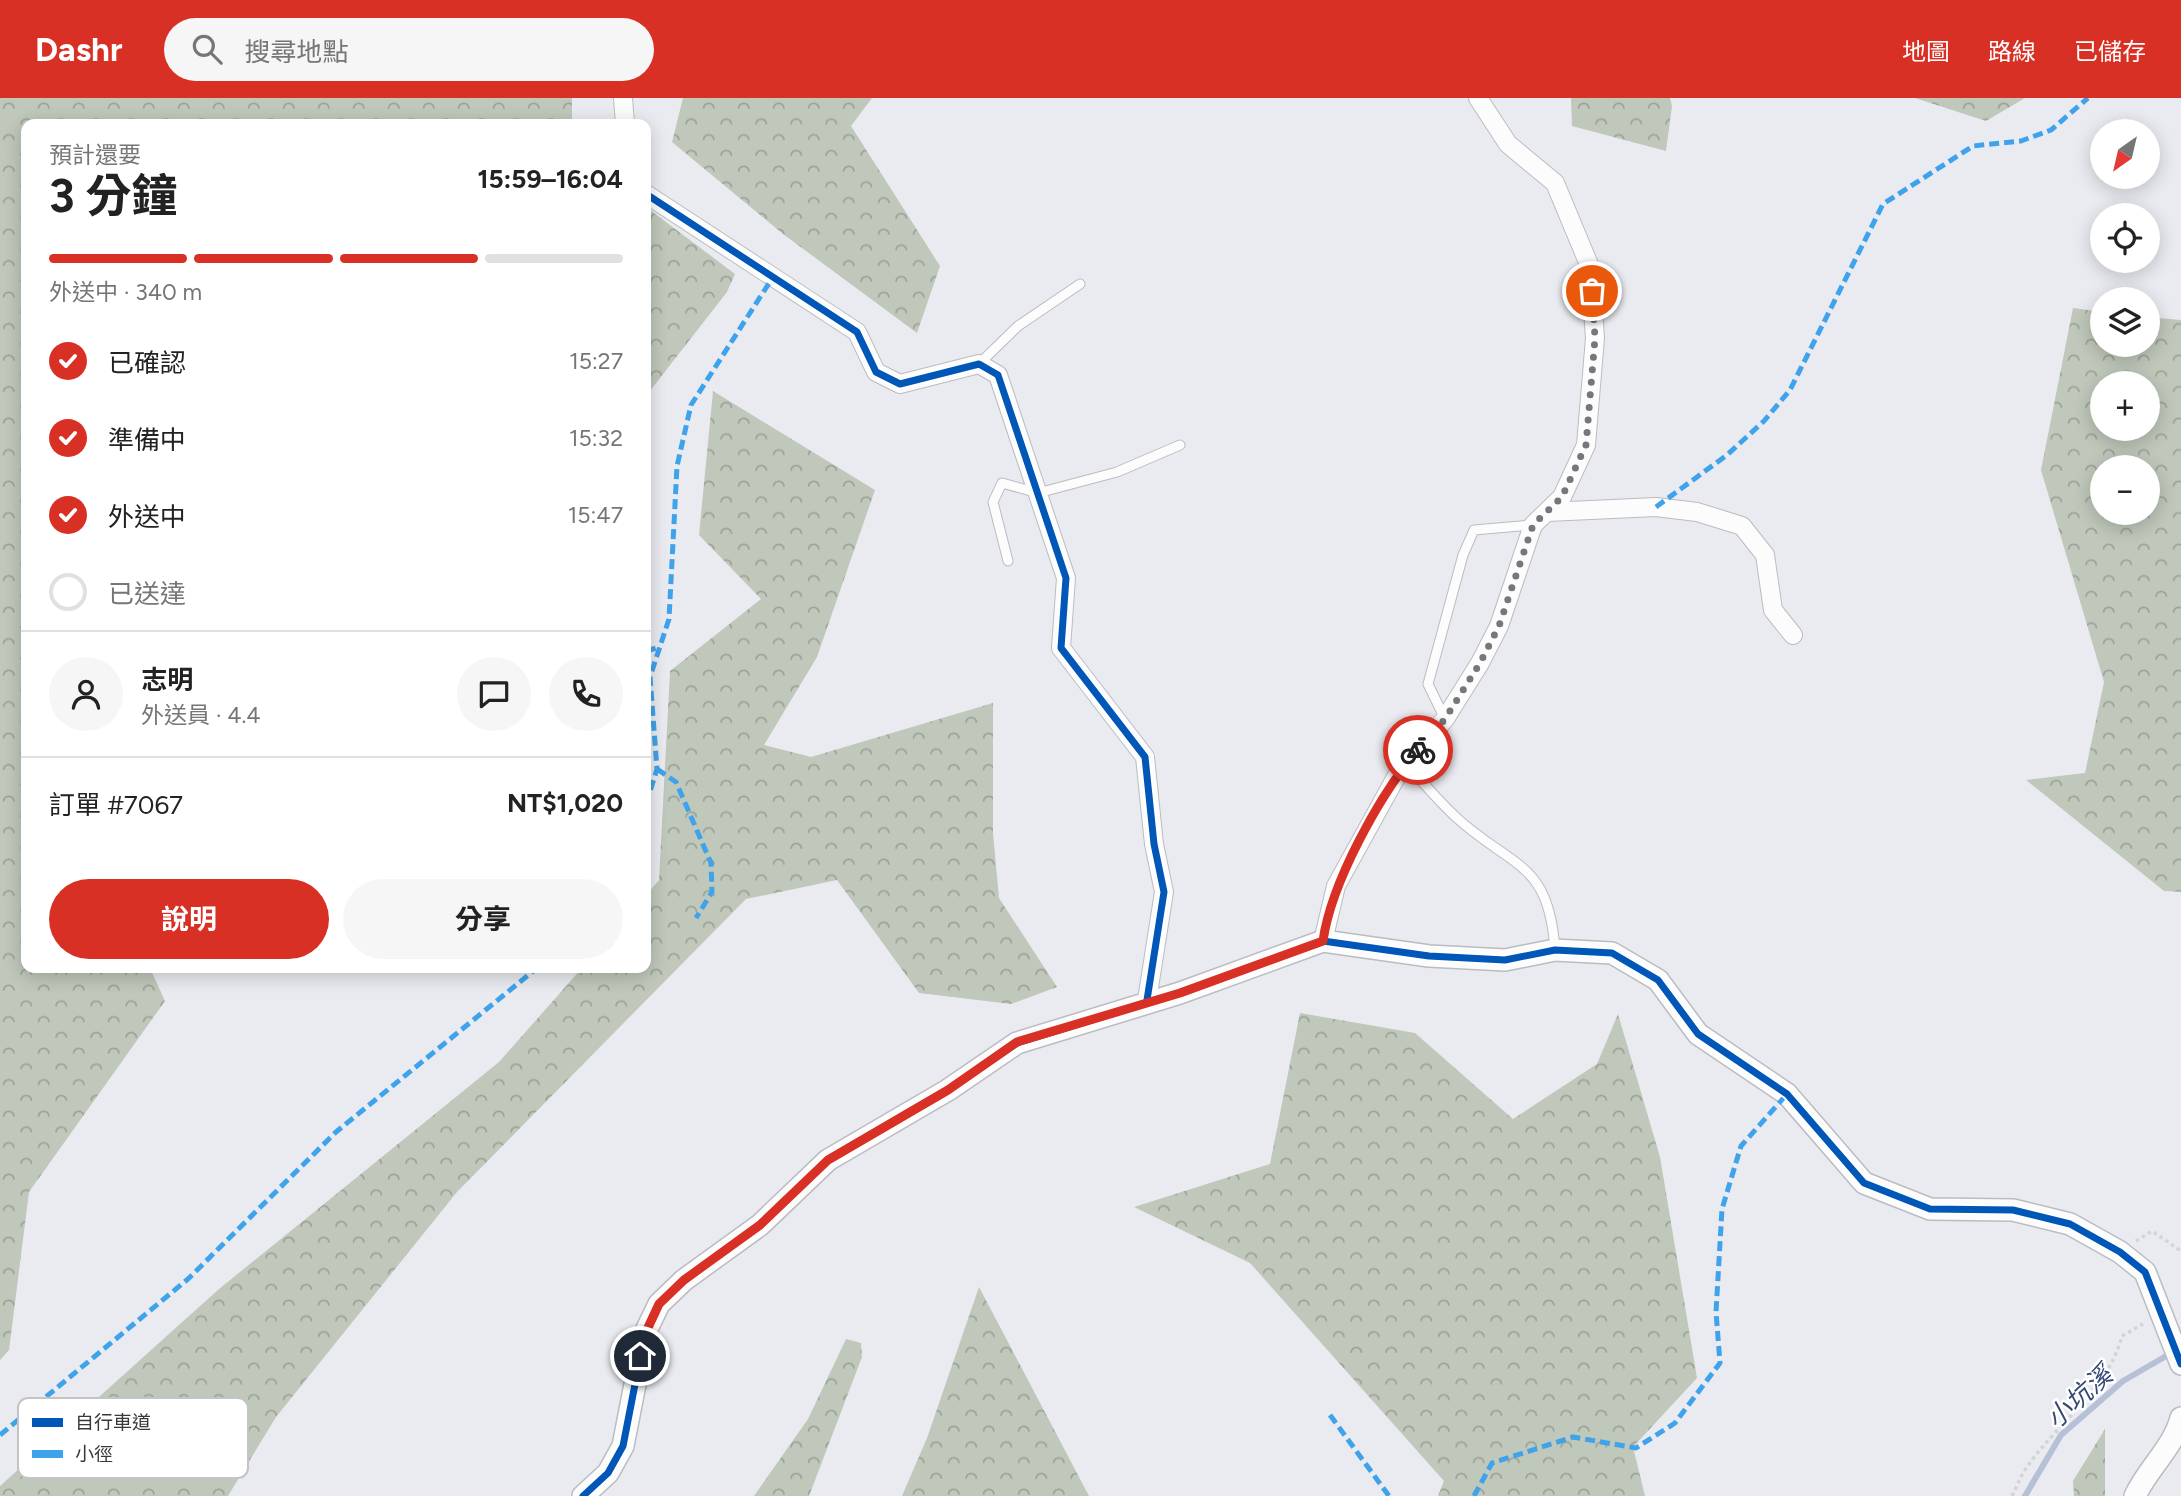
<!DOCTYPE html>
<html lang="zh-TW">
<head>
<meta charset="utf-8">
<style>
  :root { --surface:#fff; --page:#f6f6f6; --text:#222; --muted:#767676; --line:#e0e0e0; --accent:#d93025 }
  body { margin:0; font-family:Figtree,"Noto Sans TC",sans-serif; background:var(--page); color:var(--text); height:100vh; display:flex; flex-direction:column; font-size:26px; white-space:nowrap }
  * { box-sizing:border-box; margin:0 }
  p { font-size:23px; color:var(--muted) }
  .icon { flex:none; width:38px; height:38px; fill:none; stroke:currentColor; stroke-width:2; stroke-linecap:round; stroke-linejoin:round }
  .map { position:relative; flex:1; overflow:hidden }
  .drawer { position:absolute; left:21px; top:21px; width:630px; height:854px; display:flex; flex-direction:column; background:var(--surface); border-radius:14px; box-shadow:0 4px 18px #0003 }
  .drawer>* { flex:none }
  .needle { width:46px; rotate:214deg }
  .buttons { position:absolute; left:2090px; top:21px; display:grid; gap:14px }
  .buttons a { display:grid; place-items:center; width:70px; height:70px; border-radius:50%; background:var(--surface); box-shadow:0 4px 18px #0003; font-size:35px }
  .pin { position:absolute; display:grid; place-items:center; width:60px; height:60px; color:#fff; margin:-30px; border:4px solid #fff; border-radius:50%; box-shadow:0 2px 7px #0007 }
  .courier { position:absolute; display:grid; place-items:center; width:70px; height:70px; margin:-35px; border:5px solid #d93025; border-radius:50%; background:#fff; color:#222; box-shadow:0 2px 9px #0007 }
  .headline em { font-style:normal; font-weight:700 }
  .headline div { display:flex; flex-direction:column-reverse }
  .headline { display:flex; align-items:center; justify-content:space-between; height:119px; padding:0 28px }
  h1 { font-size:46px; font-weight:700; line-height:52px }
  .bar { display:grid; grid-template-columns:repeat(4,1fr); gap:10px 7px; align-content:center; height:84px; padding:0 28px }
  .bar i { height:9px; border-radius:5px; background:var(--line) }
  .bar .on { background:var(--accent) }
  .bar p { grid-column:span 4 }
  .line { display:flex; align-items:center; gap:18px; padding:0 28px; border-top:2px solid var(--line) }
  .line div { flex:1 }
  .round { display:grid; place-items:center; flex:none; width:74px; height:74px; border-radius:37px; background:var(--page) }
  ol { padding:0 28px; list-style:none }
  li { display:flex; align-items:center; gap:21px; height:77px }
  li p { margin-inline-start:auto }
  li .icon { padding:7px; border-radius:50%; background:var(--accent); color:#fff; stroke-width:4 }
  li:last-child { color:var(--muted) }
  li i { width:38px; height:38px; border:4px solid var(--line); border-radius:50% }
  .cta { display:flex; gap:14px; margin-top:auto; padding:14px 28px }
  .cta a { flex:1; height:80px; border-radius:42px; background:var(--accent); color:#fff; font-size:28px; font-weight:700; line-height:80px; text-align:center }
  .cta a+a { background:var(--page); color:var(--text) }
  header { display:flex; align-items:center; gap:42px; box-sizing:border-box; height:98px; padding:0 35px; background:var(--accent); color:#fff }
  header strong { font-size:33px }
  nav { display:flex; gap:38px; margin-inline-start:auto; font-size:24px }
  .search { width:490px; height:63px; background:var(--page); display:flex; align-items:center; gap:18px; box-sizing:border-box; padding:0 24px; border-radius:38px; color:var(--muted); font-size:26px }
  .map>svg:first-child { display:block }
  .forest { fill:url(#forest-crowns); fill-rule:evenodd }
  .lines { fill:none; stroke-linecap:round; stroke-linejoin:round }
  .stream { stroke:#b6c0d7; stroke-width:6 }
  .service-casing { stroke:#bbbcc0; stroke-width:11 }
  .minor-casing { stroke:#bbbcc0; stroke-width:20 }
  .tertiary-casing { stroke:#bbbcc0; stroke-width:24 }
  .path { stroke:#d4d4d6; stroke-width:3.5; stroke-dasharray:3.5 3.5; stroke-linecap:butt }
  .service { stroke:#fcfcfd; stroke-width:9 }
  .minor { stroke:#fcfcfd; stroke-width:18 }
  .tertiary { stroke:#fcfcfd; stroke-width:21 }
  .quiet { stroke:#3fa3ec; stroke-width:5; stroke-dasharray:10 5; stroke-linecap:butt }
  .cycleway-casing { stroke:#fff; stroke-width:11 }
  .cycleway { stroke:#0057b8; stroke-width:7 }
  .done { stroke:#76777c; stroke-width:7; stroke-dasharray:0 12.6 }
  .route { stroke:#d93025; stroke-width:9 }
  .labels { text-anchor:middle; stroke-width:5; stroke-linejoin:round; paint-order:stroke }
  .water-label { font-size:26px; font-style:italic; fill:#354974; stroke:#fff }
  .key { fill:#fff; stroke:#c3c4c5; stroke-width:2 }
  .key-label { font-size:19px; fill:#38393d }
</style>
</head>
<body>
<header>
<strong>Dashr</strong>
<div class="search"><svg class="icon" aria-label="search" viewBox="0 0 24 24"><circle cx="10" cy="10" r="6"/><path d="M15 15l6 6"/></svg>搜尋地點</div>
<nav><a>地圖</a><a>路線</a><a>已儲存</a></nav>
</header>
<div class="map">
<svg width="2181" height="1398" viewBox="0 0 2181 1398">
  <defs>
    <pattern id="forest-crowns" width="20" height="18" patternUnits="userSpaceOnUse" patternTransform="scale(1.75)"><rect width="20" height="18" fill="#bfc8ba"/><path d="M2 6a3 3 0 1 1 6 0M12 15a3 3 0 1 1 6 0" fill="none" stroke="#9ca398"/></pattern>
  </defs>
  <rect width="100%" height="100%" fill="#eaebf0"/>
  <!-- forest -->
  <g class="forest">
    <polygon points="0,0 572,0 572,26 26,26 26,870 150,870 165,903 29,1094 9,1252 0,1262"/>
    <polygon points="683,0 872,0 851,28 940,168 917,235 783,136 672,44"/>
    <polygon points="1571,0 1670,0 1672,8 1666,53 1572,28"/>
    <polygon points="1915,0 2025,0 1986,23"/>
    <polygon points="646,109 735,176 727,194 646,298"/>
    <path d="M2073,210L2102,214V247H2147V219L2181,222V794L2164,793L2026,682L2085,675L2104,584L2041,372ZM2147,285V331H2102V285ZM2147,369V415H2102V369Z"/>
    <polygon points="713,293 875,392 817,559 764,647 811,659 993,605 993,735 999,800 1057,889 1011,906 919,895 837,782 746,801 457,1094 276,1319 228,1398 0,1398 0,1388 219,1191 499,964 582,870 646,870 646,797 659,782 670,573 761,501 699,437"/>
    <polygon points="1300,915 1415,935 1513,1021 1597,966 1618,916 1660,1059 1697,1280 1633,1349 1645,1398 1438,1398 1444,1383 1250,1165 1134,1109 1270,1066"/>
    <polygon points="979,1189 1089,1398 902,1398 927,1340"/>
    <polygon points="846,1241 861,1245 862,1259 809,1398 754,1398 808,1321"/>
    <polygon points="2105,1331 2105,1398 2074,1398 2073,1383"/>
  </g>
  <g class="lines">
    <!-- stream -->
    <polyline class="stream" points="2025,1398 2061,1337 2123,1283 2173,1254"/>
    <defs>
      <g id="service">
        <polyline points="979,266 1018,228 1080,186"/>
        <polyline points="1008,463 993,404 1002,385 1038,395 1117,374 1180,347"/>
        <polyline points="1445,621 1428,586 1463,457 1474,432 1533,427"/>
        <path d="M1406,666C1423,684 1439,704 1458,721C1514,771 1549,764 1555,852"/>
      </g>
      <g id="minor">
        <polyline points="623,0 625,26"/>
        <polyline points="646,96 857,234 876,274 900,286 979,266 998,277 1066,480 1061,550 1145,659 1154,746 1164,794 1147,902"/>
        <polyline points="1547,414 1656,409 1697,414 1742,428 1765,457 1773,512 1793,537"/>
        <polyline points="1323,843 1336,788 1400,672 1445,621 1480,565 1499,528 1533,427 1562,399 1586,347 1595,240 1590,169 1555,85 1508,46 1478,0"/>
      </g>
      <g id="tertiary">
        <polyline points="583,1398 608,1375 623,1348 645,1235 659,1206 684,1182 760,1127 828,1062 948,992 1017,945 1180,895 1323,843 1429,858 1505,862 1555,852 1612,855 1658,882 1698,936 1787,996 1864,1085 1930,1111 2013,1112 2070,1126 2120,1154 2145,1174 2181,1266"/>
        <path d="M2135,1398C2148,1370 2173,1350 2181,1320"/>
      </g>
    </defs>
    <!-- service casing -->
    <use href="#service" class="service-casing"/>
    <!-- minor casing -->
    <use href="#minor" class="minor-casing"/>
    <!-- tertiary casing -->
    <use href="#tertiary" class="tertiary-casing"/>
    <!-- path -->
    <g class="path">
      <polyline points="2136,1143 2152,1133 2181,1153"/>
      <path d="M2012,1398C2017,1388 2021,1377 2027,1369C2058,1324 2108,1292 2122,1238L2143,1226"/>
    </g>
    <!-- service -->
    <use href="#service" class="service"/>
    <!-- minor -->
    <use href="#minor" class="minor"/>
    <!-- tertiary -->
    <use href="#tertiary" class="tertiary"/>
    <!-- quiet -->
    <g class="quiet">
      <polyline points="1656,409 1727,357 1764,323 1790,292 1883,106 1973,48 2021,43 2051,32 2088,0"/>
      <polyline points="646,553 660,549"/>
      <polyline points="657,671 676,684 711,765 712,794 696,820"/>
      <polyline points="646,706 657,671 650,579 669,521 677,368 691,307 773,179"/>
      <polyline points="1330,1317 1389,1398"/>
      <polyline points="0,1337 188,1181 336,1034 537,870"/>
      <polyline points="1474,1398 1492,1365 1573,1339 1636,1350 1675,1325 1720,1265 1716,1214 1722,1111 1741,1048 1787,996"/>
    </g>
    <defs>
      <g id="cycleway">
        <polyline points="646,96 857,234 876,274 900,286 979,266 998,277 1066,480 1061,550 1145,659 1154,746 1164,794 1147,902"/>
        <polyline points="583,1398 608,1375 623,1348 645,1235 659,1206 684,1182 760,1127 828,1062 948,992 1017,945 1180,895 1323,843 1429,858 1505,862 1555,852 1612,855 1658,882 1698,936 1787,996 1864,1085 1930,1111 2013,1112 2070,1126 2120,1154 2145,1174 2181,1266"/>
      </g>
    </defs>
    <!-- cycleway casing -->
    <use href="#cycleway" class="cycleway-casing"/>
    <!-- cycleway -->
    <use href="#cycleway" class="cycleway"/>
  </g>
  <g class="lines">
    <!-- done -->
    <polyline class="done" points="1418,652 1445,621 1480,565 1499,528 1533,427 1562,399 1586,347 1595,240 1592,193"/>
    <!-- route -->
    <path class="route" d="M640,1258L645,1236L659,1206L684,1182L760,1127L828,1062L948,992L1017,944L1180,895L1323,843C1331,785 1380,696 1418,652"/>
  </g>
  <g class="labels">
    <!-- water labels -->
    <g class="water-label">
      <text transform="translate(2079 1299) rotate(-42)" y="9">小坑溪</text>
    </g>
  </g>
  <!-- legend -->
  <rect x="18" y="1300" width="230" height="80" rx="10" class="key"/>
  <rect x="32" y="1320" width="31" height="9" fill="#0057b8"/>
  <rect x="32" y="1352" width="31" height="8" fill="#3fa3ec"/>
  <g class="key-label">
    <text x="75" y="1331">自行車道</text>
    <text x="75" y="1363">小徑</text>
  </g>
</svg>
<div class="buttons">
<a><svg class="needle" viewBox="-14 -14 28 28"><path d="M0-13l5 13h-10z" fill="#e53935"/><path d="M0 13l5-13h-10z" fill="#767676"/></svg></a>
<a><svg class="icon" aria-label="locate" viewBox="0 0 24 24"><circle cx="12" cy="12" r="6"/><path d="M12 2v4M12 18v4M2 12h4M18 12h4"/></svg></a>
<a><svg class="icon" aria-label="layers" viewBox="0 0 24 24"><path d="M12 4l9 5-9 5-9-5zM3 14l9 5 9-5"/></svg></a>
<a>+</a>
<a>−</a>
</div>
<div class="pin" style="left:1592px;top:193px;background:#ea580c"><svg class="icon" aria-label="bag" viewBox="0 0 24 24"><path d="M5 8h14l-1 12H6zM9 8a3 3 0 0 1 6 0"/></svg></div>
<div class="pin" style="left:640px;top:1258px;background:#1f2937"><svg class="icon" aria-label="home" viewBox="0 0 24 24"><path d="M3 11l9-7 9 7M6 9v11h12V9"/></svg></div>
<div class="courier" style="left:1418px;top:652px"><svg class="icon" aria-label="bike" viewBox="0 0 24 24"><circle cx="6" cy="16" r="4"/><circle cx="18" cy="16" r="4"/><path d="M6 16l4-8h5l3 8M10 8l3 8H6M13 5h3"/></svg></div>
<section class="drawer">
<div class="headline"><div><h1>3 分鐘</h1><p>預計還要</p></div><em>15:59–16:04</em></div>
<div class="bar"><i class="on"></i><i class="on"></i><i class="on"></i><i></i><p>外送中 · 340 m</p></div>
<ol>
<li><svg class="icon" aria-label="check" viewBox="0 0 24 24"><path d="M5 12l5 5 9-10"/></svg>已確認<p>15:27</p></li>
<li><svg class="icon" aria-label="check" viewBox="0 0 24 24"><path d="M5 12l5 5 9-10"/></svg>準備中<p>15:32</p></li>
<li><svg class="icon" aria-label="check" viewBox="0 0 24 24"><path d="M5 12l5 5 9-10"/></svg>外送中<p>15:47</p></li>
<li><i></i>已送達</li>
</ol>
<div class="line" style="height:126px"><a class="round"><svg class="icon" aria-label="person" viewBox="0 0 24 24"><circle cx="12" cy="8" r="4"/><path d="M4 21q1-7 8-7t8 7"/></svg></a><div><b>志明</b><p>外送員 · 4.4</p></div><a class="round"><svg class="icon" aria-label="chat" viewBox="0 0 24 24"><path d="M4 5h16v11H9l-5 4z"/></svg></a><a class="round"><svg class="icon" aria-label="phone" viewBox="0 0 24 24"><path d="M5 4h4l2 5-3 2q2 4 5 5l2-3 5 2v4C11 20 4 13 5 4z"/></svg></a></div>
<div class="line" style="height:91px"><div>訂單 #7067</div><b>NT$1,020</b></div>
<div class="cta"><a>說明</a><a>分享</a></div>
</section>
</div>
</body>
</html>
